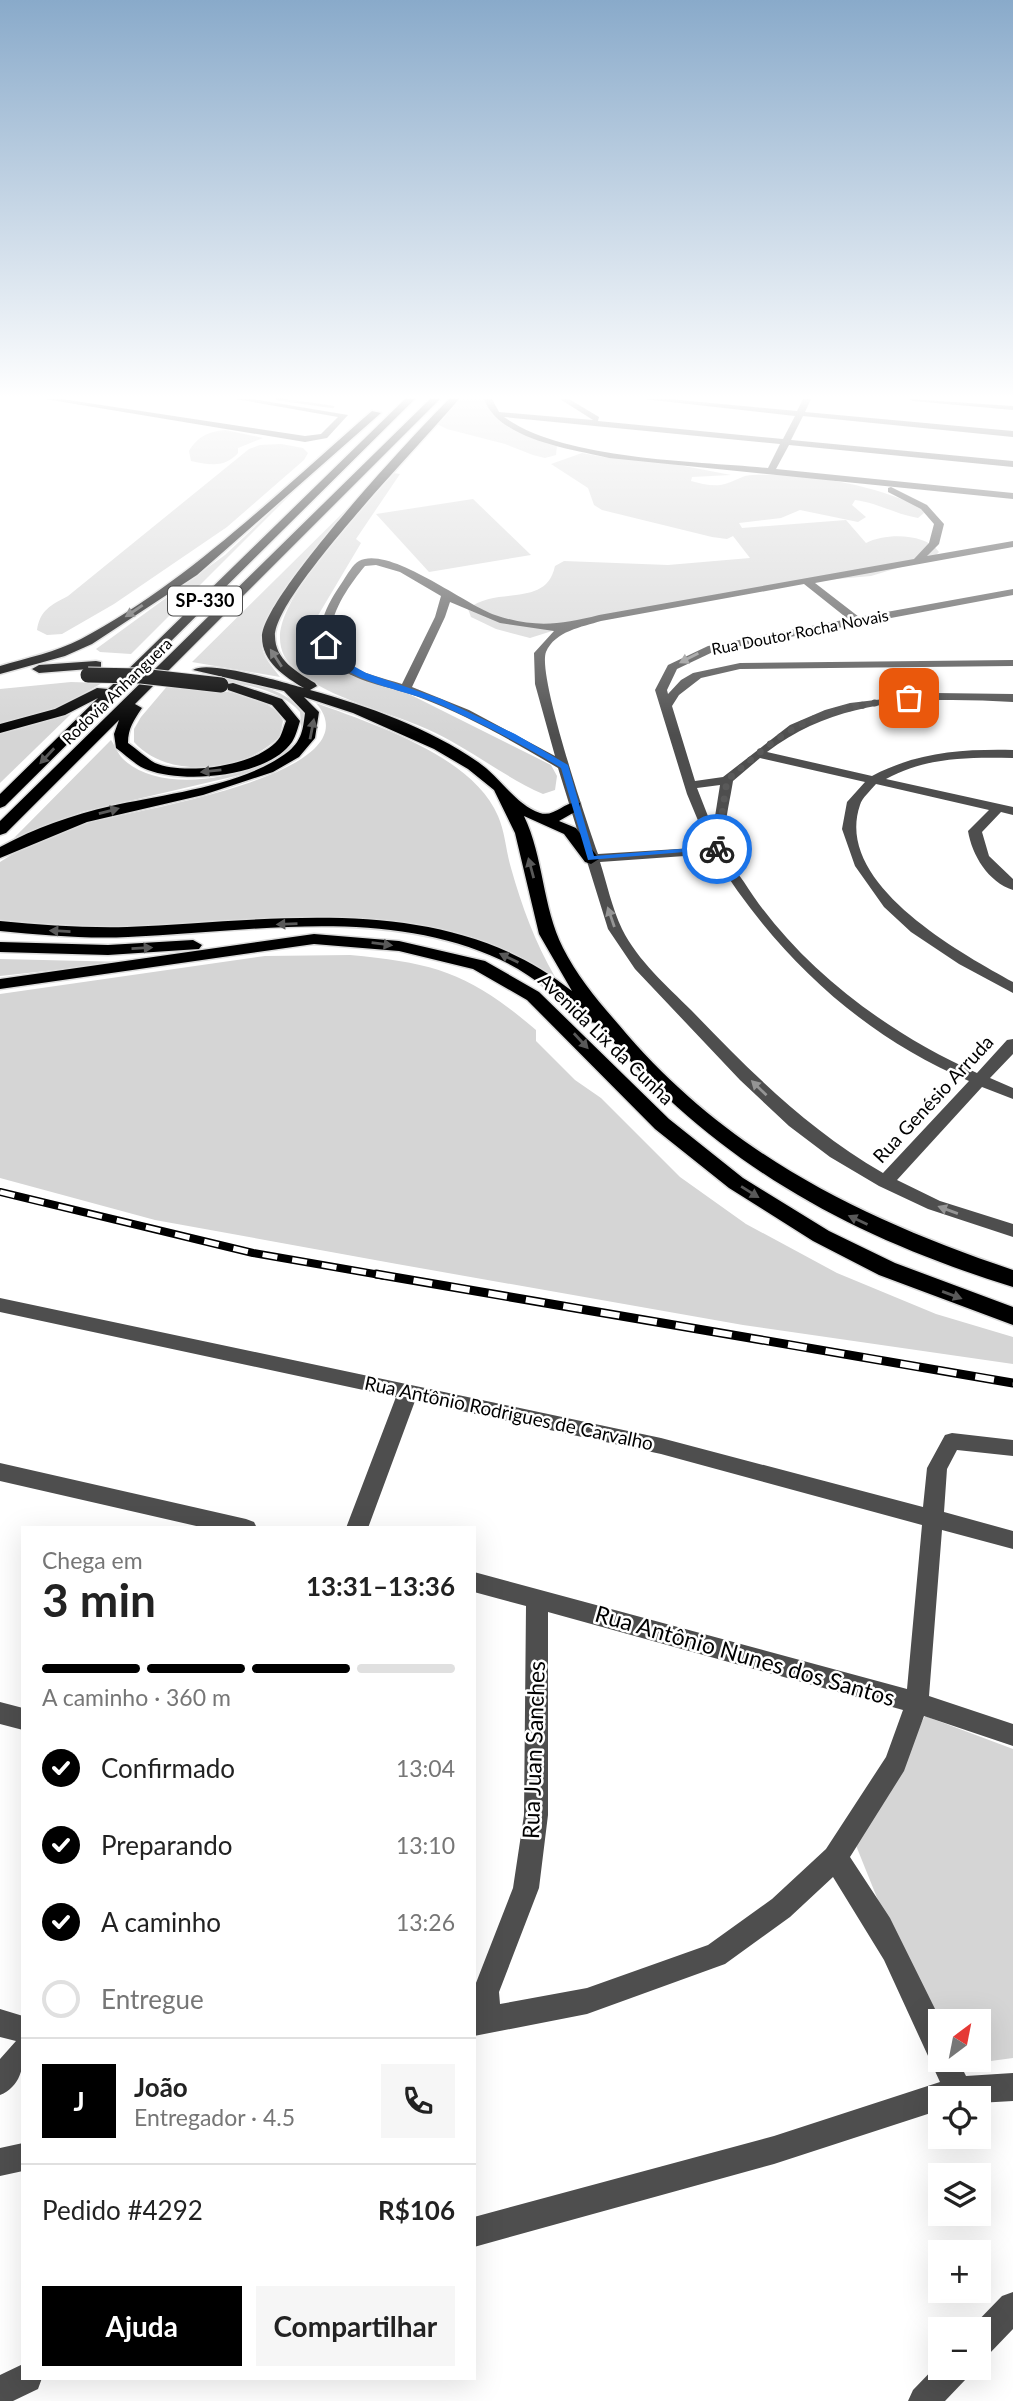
<!DOCTYPE html>
<html lang="pt">
<head>
<meta charset="utf-8">
<style>
  :root { --surface:#fff; --page:#f6f6f6; --text:#222; --muted:#767676; --line:#e0e0e0; --accent:#000 }
  body { margin:0; font-family:Lato,sans-serif; background:var(--page); color:var(--text); height:100vh; display:flex; flex-direction:column; font-size:26px; white-space:nowrap }
  * { box-sizing:border-box; margin:0 }
  p { font-size:23px; color:var(--muted) }
  .icon { flex:none; width:38px; height:38px; fill:none; stroke:currentColor; stroke-width:2; stroke-linecap:round; stroke-linejoin:round }
  .map { position:relative; flex:1; overflow:hidden }
  .panel { position:absolute; left:21px; top:1526px; width:455px; height:854px; display:flex; flex-direction:column; background:var(--surface); border-radius:0px; box-shadow:0 7px 28px #0002 }
  .panel>* { flex:none }
  .needle { width:46px; rotate:32deg }
  .controls { position:absolute; left:928px; top:2009px; display:grid; gap:14px }
  .controls a { display:grid; place-items:center; width:63px; height:63px; border-radius:0px; background:var(--surface); box-shadow:0 7px 28px #0002; font-size:35px }
  .pin { position:absolute; display:grid; place-items:center; width:60px; height:60px; color:#fff; margin:-30px; border-radius:14px; box-shadow:0 4px 10px #0006 }
  .courier { position:absolute; display:grid; place-items:center; width:70px; height:70px; margin:-35px; border:5px solid #1a73e8; border-radius:50%; background:#fff; color:#222; box-shadow:0 2px 9px #0007 }
  .overview em { font-style:normal; font-weight:700 }
  .overview div { display:flex; flex-direction:column-reverse }
  .overview { display:flex; align-items:center; justify-content:space-between; height:119px; padding:0 21px }
  h1 { font-size:46px; font-weight:700; line-height:52px }
  .bar { display:grid; grid-template-columns:repeat(4,1fr); gap:10px 7px; align-content:center; height:84px; padding:0 21px }
  .bar i { height:9px; border-radius:5px; background:var(--line) }
  .bar .selected { background:var(--accent) }
  .bar p { grid-column:span 4 }
  .line { display:flex; align-items:center; gap:18px; padding:0 21px; border-top:2px solid var(--line) }
  .line div { flex:1 }
  .round { display:grid; place-items:center; flex:none; width:74px; height:74px; border-radius:0px; background:var(--page) }
  ol { padding:0 21px; list-style:none }
  li { display:flex; align-items:center; gap:21px; height:77px }
  li p { margin-inline-start:auto }
  li .icon { padding:7px; border-radius:50%; background:var(--accent); color:#fff; stroke-width:4 }
  li:last-child { color:var(--muted) }
  li i { width:38px; height:38px; border:4px solid var(--line); border-radius:50% }
  .action { display:flex; gap:14px; margin-top:auto; padding:14px 21px }
  .action a { flex:1; height:80px; border-radius:0px; background:var(--accent); color:#fff; font-size:28px; font-weight:700; line-height:80px; text-align:center }
  .action a+a { background:var(--page); color:var(--text) }
  .map>svg:first-child { display:block }
  .green { fill:#d5d5d5 }
  .lines { fill:none; stroke-linecap:round; stroke-linejoin:round }
  .stream { stroke:#9c9c9c; stroke-width:2.5 }
  .highway-casing { stroke:#dbdbdb; stroke-width:3 }
  .minor { fill:#4e4e4e; fill-rule:evenodd }
  .highway { fill:#000; fill-rule:evenodd }
  .rail-far1-casing { stroke:#000; stroke-width:8 }
  .rail-casing { stroke:#000; stroke-width:9 }
  .rail-far1 { stroke:#fff; stroke-width:5; stroke-dasharray:15; stroke-linecap:butt }
  .rail { stroke:#fff; stroke-width:6; stroke-dasharray:19; stroke-linecap:butt }
  .highway-bridge-casing { stroke:#dbdbdb; stroke-width:17; stroke-linecap:butt }
  .highway-bridge { stroke:#000; stroke-width:15 }
  .oneway { fill:#595959 }
  .oneway2 { fill:#959595 }
  .route { fill:#1a73e8 }
  .done { stroke:#595959; stroke-width:7; stroke-dasharray:0 12.6 }
  .labels { text-anchor:middle; stroke-width:5; stroke-linejoin:round; paint-order:stroke }
  .far-street-label { font-size:16px; fill:#000; stroke:#fff }
  .shield { fill:#fff; stroke:#4c4c4c; stroke-width:2 }
  .shield-label { font-size:18px; font-weight:bold; fill:#000 }
  .street-label { font-size:19px; fill:#000; stroke:#fff }
  .near-street-label { font-size:23px; fill:#000; stroke:#fff }
</style>
</head>
<body>
<div class="map">
<svg width="1013" height="2401" viewBox="0 0 1013 2401">
  <rect width="100%" height="100%" fill="#fff"/>
  <!-- green -->
  <g class="green">
    <polygon points="447,399 486,399 508,427 557,445 556,455 545,458 533,455 505,444 447,429 433,422 433,417"/>
    <path d="M225,430L263,438L238,448V453C225,468 209,465 191,461L189,451C198,436 208,432 225,430Z"/>
    <path d="M281,444L303,448L308,453L304,460L227,527L114,604L62,634L47,635L37,630C40,610 51,605 68,596L249,449L260,445Z"/>
    <path d="M582,453L609,458L637,457L731,475L692,477L691,481C703,484 716,488 728,483C737,480 743,475 753,475C809,473 870,484 921,507L924,513L918,518C895,514 878,503 855,500L852,505L866,517L858,522L800,510L781,518L739,523L742,528L846,520L866,543C886,533 925,533 939,552L934,557L871,576L826,580L590,619L530,638L496,629L471,617L468,609C496,585 546,609 555,566L564,561L668,565L750,558L733,536L727,539L712,537L602,510L594,505L588,488L551,464Z"/>
    <polygon points="318,467 131,654 100,652 96,649 225,555"/>
    <path d="M393,473L400,474L356,539L361,543L310,629L321,656L352,676L395,687L551,765L557,776L555,790L543,794C502,776 468,747 427,729C384,710 332,700 296,670C286,662 280,651 280,638C279,594 364,508 393,473Z"/>
    <path d="M368,488C341,521 260,602 262,644C262,657 273,667 280,677L192,662Z"/>
    <polygon points="473,499 531,555 429,572 376,514"/>
    <path d="M200,674C237,681 285,683 308,717L305,735L286,757L257,771L82,812L14,838L111,740C115,746 118,754 123,759C164,799 269,776 302,735L300,712C276,685 231,683 197,677Z"/>
    <polygon points="71,682 102,683 57,709 0,726 0,689"/>
    <path d="M169,684C197,688 272,691 283,721L280,736C246,772 169,781 134,742V729L141,717Z"/>
    <path d="M316,703C373,724 473,756 498,816C505,832 506,851 511,868C522,907 535,942 555,977C531,964 508,951 483,942C352,897 214,933 80,930C53,930 26,925 0,923V862C26,845 57,832 87,823C123,812 379,776 316,703Z"/>
    <polygon points="71,714 0,783 0,734"/>
    <path d="M350,955C436,963 469,973 536,1030V1041L575,1080L601,1098L680,1177L746,1224L837,1273L936,1314L1013,1337V1364L743,1325L397,1264L155,1220L0,1178V994L265,956Z"/>
    <polygon points="0,959 129,962 0,976"/>
    <polygon points="925,1716 1013,1749 1013,2058 961,2065 956,2060 978,2060 978,2021 927,2022 855,1843"/>
  </g>
  <g class="lines">
    <!-- stream -->
    <polyline class="stream" points="277,399 333,407"/>
    <defs>
      <g id="highway">
        <polygon points="405,399 415,399 5,806 0,808 0,794 98,698 65,715 0,733 0,724 55,709 97,688 108,689"/>
        <path d="M430,399H440L135,704L142,708C134,720 128,728 128,743C137,749 146,758 155,763C185,776 261,766 280,737C282,733 284,726 286,721L272,705L228,690V684L233,683L282,699L300,721C298,727 296,736 292,742C268,777 185,784 148,770C136,766 126,755 116,748L114,734L119,720L6,833L0,835V821Z"/>
        <path d="M449,399H459C426,439 275,593 275,636C275,660 297,672 315,683L317,686L310,690C368,706 429,728 478,762C500,777 515,804 540,813C555,818 566,799 580,803V809L559,821L576,828L597,856L599,859L591,864L585,862L564,834L524,816C544,858 542,906 563,948C577,976 598,1001 619,1025C725,1152 859,1218 1013,1270V1287C845,1235 710,1160 597,1023L587,1022C560,999 533,975 501,960C385,906 250,932 128,937C85,939 43,935 0,931V921C42,925 84,928 127,927C277,921 445,890 572,991L539,934L515,833L494,790L468,769L434,749L353,713L304,697L319,712L315,738L299,757L273,772L203,795L87,822L0,858V847C35,828 72,815 111,806C164,794 245,786 289,751C302,740 303,729 305,713L284,691L193,670C207,659 285,683 304,688C285,677 262,662 262,637C262,597 415,433 449,399Z"/>
        <path d="M372,411L381,413L197,575L92,644L65,656L0,674V666C27,658 56,652 81,639C186,584 283,488 372,411Z"/>
        <polygon points="96,661 101,662 101,668 39,673 32,669 39,665"/>
        <polygon points="314,934 399,941 485,961 539,992 669,1119 743,1178 829,1231 895,1263 1013,1307 1013,1325 879,1275 813,1241 729,1188 655,1129 527,1000 473,969 399,951 314,944 0,989 0,979"/>
        <polygon points="193,940 202,945 199,949 108,955 0,952 0,942 108,945"/>
      </g>
    </defs>
    <!-- highway casing -->
    <use href="#highway" class="highway-casing"/>
    <!-- minor -->
    <g class="minor">
      <polygon points="45,399 62,399 305,436 321,434 338,417 236,399 253,399 348,415 327,438 305,442"/>
      <path d="M484,399H492L499,412L593,420L560,399H569L599,417L598,421L783,439L795,416L644,399H669L797,411L803,399H811L805,412L1013,431V437L803,416L791,440L1013,461V467L789,445L776,469L1013,493V499L609,458C571,449 499,440 484,399ZM504,417L780,444L768,468C695,461 563,460 504,417Z"/>
      <polygon points="909,399 1013,406 1013,410 913,401"/>
      <path d="M891,487L927,505L944,524L939,544L927,556L1013,541V547L815,583L859,617L1013,589V595L715,651L677,669L667,690L668,694L681,680L693,673L740,663L1013,660V666L740,669L701,678L679,695L672,706L695,781L723,777L790,725L825,710L850,703L935,693L1013,694V702C926,697 839,697 767,752L872,776C917,752 963,749 1013,750V758C969,757 926,757 886,779L1013,807V815L1001,812L982,832L989,856L1013,879V890C988,882 972,855 968,831L989,810L876,784C871,790 862,798 860,805C833,883 959,952 1013,982V993L959,964L911,932L884,907L855,866L842,829L847,802L865,782L760,758L733,781C731,795 721,840 724,850C727,861 738,873 744,882C797,966 887,1033 977,1073L1007,1040L1013,1039V1054L990,1078L1013,1088V1099L982,1087L897,1180L940,1201L1013,1224V1237L928,1209L879,1186L830,1157L789,1126L740,1080L635,969L608,929L558,768C514,742 469,716 421,698C394,687 360,684 336,666C321,654 317,637 323,619C327,605 335,593 343,581C347,575 353,564 359,561C389,545 464,604 495,615C534,628 560,625 599,615L914,559L929,543L934,524L921,509L888,492V488ZM376,565L400,572L441,596L435,617L402,684C383,678 362,674 346,662C311,637 346,589 365,566ZM804,584L848,619L708,646L668,665L655,690L687,794L709,847L598,854C587,823 537,675 546,652C555,631 582,627 601,621ZM450,602L500,623L554,631L534,653L535,684L555,756L469,710L412,687L445,617ZM720,785L713,829L697,788ZM713,854C775,954 860,1035 969,1081L883,1173C806,1128 753,1074 691,1010C667,986 638,961 622,929C612,908 607,884 600,862Z"/>
      <path d="M0,1298L661,1438L923,1507L927,1468L945,1435L952,1433L1013,1440V1456L957,1450L947,1469L944,1512L1013,1531V1549L942,1530L929,1696L1013,1724V1746L924,1716L904,1771L850,1857L890,1918L941,2021L940,2060H958L966,2076L1013,2073V2101L978,2103V2098H940V2110L774,2164L474,2247V2217L774,2136L940,2082L884,1960L833,1877L790,1917L725,1964L587,2014L474,2036V1988L513,1888L524,1815L526,1606L474,1592V1572L907,1689L922,1525L661,1454L415,1401L368,1528H346L396,1397L0,1312ZM548,1612L903,1710L886,1757L826,1849L772,1899L708,1945L587,1988L500,2004L499,1992L539,1888L548,1815Z"/>
      <polygon points="0,1463 246,1519 254,1522 257,1528 205,1528 0,1481"/>
      <polygon points="0,1702 23,1708 23,1730 0,1724"/>
      <path d="M0,2009L23,2016C23,2045 31,2082 0,2095V2059L16,2041L0,2037Z"/>
      <polygon points="23,2143 23,2171 0,2176 0,2148"/>
      <polygon points="1013,2292 1013,2329 989,2354 978,2358 978,2329 970,2329 1002,2296"/>
      <polygon points="940,2362 940,2368 970,2368 966,2379 945,2401 908,2401 913,2390"/>
      <polygon points="23,2364 23,2378 42,2378 38,2389 13,2401 0,2401 0,2375"/>
    </g>
    <!-- highway -->
    <use href="#highway" class="highway"/>
    <defs>
      <polyline id="rail-far1" points="0,1192 253,1253 386,1276"/>
      <polyline id="rail" points="376,1274 1013,1383"/>
    </defs>
    <!-- rail-far1 casing -->
    <use href="#rail-far1" class="rail-far1-casing"/>
    <!-- rail casing -->
    <use href="#rail" class="rail-casing"/>
    <!-- rail-far1 -->
    <use href="#rail-far1" class="rail-far1"/>
    <!-- rail -->
    <use href="#rail" class="rail"/>
    <defs>
      <polyline id="highway-bridge" points="88,675 141,676 221,685"/>
    </defs>
    <!-- highway-bridge casing -->
    <use href="#highway-bridge" class="highway-bridge-casing"/>
    <!-- highway-bridge -->
    <use href="#highway-bridge" class="highway-bridge"/>
  </g>
  <!-- one-way arrows -->
  <defs><path id="oneway-solid" d="M-6-.8H1V-3.2L6.5 0L1 3.2V.8H-6Z" transform="scale(1.75)"/></defs>
  <g class="oneway">
    <use href="#oneway-solid" transform="translate(134 611) rotate(146)"/>
    <use href="#oneway-solid" transform="translate(276 658) rotate(-123)"/>
    <use href="#oneway-solid" transform="translate(312 729) rotate(-79)"/>
    <use href="#oneway-solid" transform="translate(47 756) rotate(133)"/>
    <use href="#oneway-solid" transform="translate(211 771) rotate(174)"/>
    <use href="#oneway-solid" transform="translate(109 811) rotate(-15)"/>
    <use href="#oneway-solid" transform="translate(531 868) rotate(-105)"/>
    <use href="#oneway-solid" transform="translate(287 924) rotate(178)"/>
    <use href="#oneway-solid" transform="translate(60 931) rotate(-177)"/>
    <use href="#oneway-solid" transform="translate(382 944) rotate(7)"/>
    <use href="#oneway-solid" transform="translate(142 948) rotate(-3)"/>
    <use href="#oneway-solid" transform="translate(509 958) rotate(-154)"/>
    <use href="#oneway-solid" transform="translate(581 1041) rotate(47)"/>
    <use href="#oneway-solid" transform="translate(750 1192) rotate(32)"/>
    <use href="#oneway-solid" transform="translate(858 1220) rotate(-155)"/>
    <use href="#oneway-solid" transform="translate(952 1295) rotate(20)"/>
  </g>
  <g class="oneway2">
    <use href="#oneway-solid" transform="translate(689 658) rotate(153)"/>
    <use href="#oneway-solid" transform="translate(611 917) rotate(-109)"/>
    <use href="#oneway-solid" transform="translate(759 1088) rotate(-136)"/>
    <use href="#oneway-solid" transform="translate(948 1210) rotate(-160)"/>
  </g>
  <!-- sky -->
  <linearGradient id="sky" x2="0" y2="1"><stop stop-color="#89aaca"/><stop offset="0.54" stop-color="#fff"/><stop offset="1" stop-color="#fff" stop-opacity="0"/></linearGradient>
  <rect width="1013" height="735" fill="url(#sky)"/>
  <!-- route -->
  <path class="route" d="M326,643L334,655L366,673L441,699L515,734L568,765L594,856L717,846L721,849L588,860L561,768C522,744 482,724 441,705C404,688 342,684 322,645Z"/>
  <g class="lines">
    <!-- done -->
    <path class="done" d="M717,849L727,780C752,759 777,735 807,722C838,707 875,703 909,698"/>
  </g>
  <g class="labels">
    <!-- far-street labels -->
    <g class="far-street-label">
      <text transform="translate(800 632) rotate(-11)" y="6">Rua Doutor Rocha Novais</text>
      <text transform="translate(117 691) rotate(-44)" y="6">Rodovia Anhanguera</text>
    </g>
    <!-- shield labels -->
    <rect class="shield" x="168" y="586.5" width="74" height="29" rx="5"/>
    <g class="shield-label">
      <text x="205" y="607">SP-330</text>
    </g>
    <!-- street labels -->
    <g class="street-label">
      <text transform="translate(606 1039) rotate(44)" y="7">Avenida Lix da Cunha</text>
      <text transform="translate(933 1099) rotate(-47)" y="7">Rua Genésio Arruda</text>
      <text transform="translate(509 1413) rotate(12)" y="7">Rua Antônio Rodrigues de Carvalho</text>
    </g>
    <!-- near-street labels -->
    <g class="near-street-label">
      <text transform="translate(745 1656) rotate(16)" y="8">Rua Antônio Nunes dos Santos</text>
      <text transform="translate(534 1750) rotate(-88)" y="8">Rua Juan Sanches</text>
    </g>
  </g>
</svg>
<div class="controls">
<a><svg class="needle" viewBox="-14 -14 28 28"><path d="M0-13l5 13h-10z" fill="#e53935"/><path d="M0 13l5-13h-10z" fill="#767676"/></svg></a>
<a><svg class="icon" aria-label="locate" viewBox="0 0 24 24"><circle cx="12" cy="12" r="6"/><path d="M12 2v4M12 18v4M2 12h4M18 12h4"/></svg></a>
<a><svg class="icon" aria-label="layers" viewBox="0 0 24 24"><path d="M12 4l9 5-9 5-9-5zM3 14l9 5 9-5"/></svg></a>
<a>+</a>
<a>−</a>
</div>
<div class="pin" style="left:909px;top:698px;background:#ea580c"><svg class="icon" aria-label="bag" viewBox="0 0 24 24"><path d="M5 8h14l-1 12H6zM9 8a3 3 0 0 1 6 0"/></svg></div>
<div class="pin" style="left:326px;top:645px;background:#1f2937"><svg class="icon" aria-label="home" viewBox="0 0 24 24"><path d="M3 11l9-7 9 7M6 9v11h12V9"/></svg></div>
<div class="courier" style="left:717px;top:849px"><svg class="icon" aria-label="bike" viewBox="0 0 24 24"><circle cx="6" cy="16" r="4"/><circle cx="18" cy="16" r="4"/><path d="M6 16l4-8h5l3 8M10 8l3 8H6M13 5h3"/></svg></div>
<section class="panel">
<div class="overview"><div><h1>3 min</h1><p>Chega em</p></div><em>13:31–13:36</em></div>
<div class="bar"><i class="selected"></i><i class="selected"></i><i class="selected"></i><i></i><p>A caminho · 360 m</p></div>
<ol>
<li><svg class="icon" aria-label="check" viewBox="0 0 24 24"><path d="M5 12l5 5 9-10"/></svg>Confirmado<p>13:04</p></li>
<li><svg class="icon" aria-label="check" viewBox="0 0 24 24"><path d="M5 12l5 5 9-10"/></svg>Preparando<p>13:10</p></li>
<li><svg class="icon" aria-label="check" viewBox="0 0 24 24"><path d="M5 12l5 5 9-10"/></svg>A caminho<p>13:26</p></li>
<li><i></i>Entregue</li>
</ol>
<div class="line" style="height:126px"><b class="round" style="background:var(--accent);color:#fff">J</b><div><b>João</b><p>Entregador · 4.5</p></div><a class="round"><svg class="icon" aria-label="phone" viewBox="0 0 24 24"><path d="M5 4h4l2 5-3 2q2 4 5 5l2-3 5 2v4C11 20 4 13 5 4z"/></svg></a></div>
<div class="line" style="height:91px"><div>Pedido #4292</div><b>R$106</b></div>
<div class="action"><a>Ajuda</a><a>Compartilhar</a></div>
</section>
</div>
</body>
</html>
